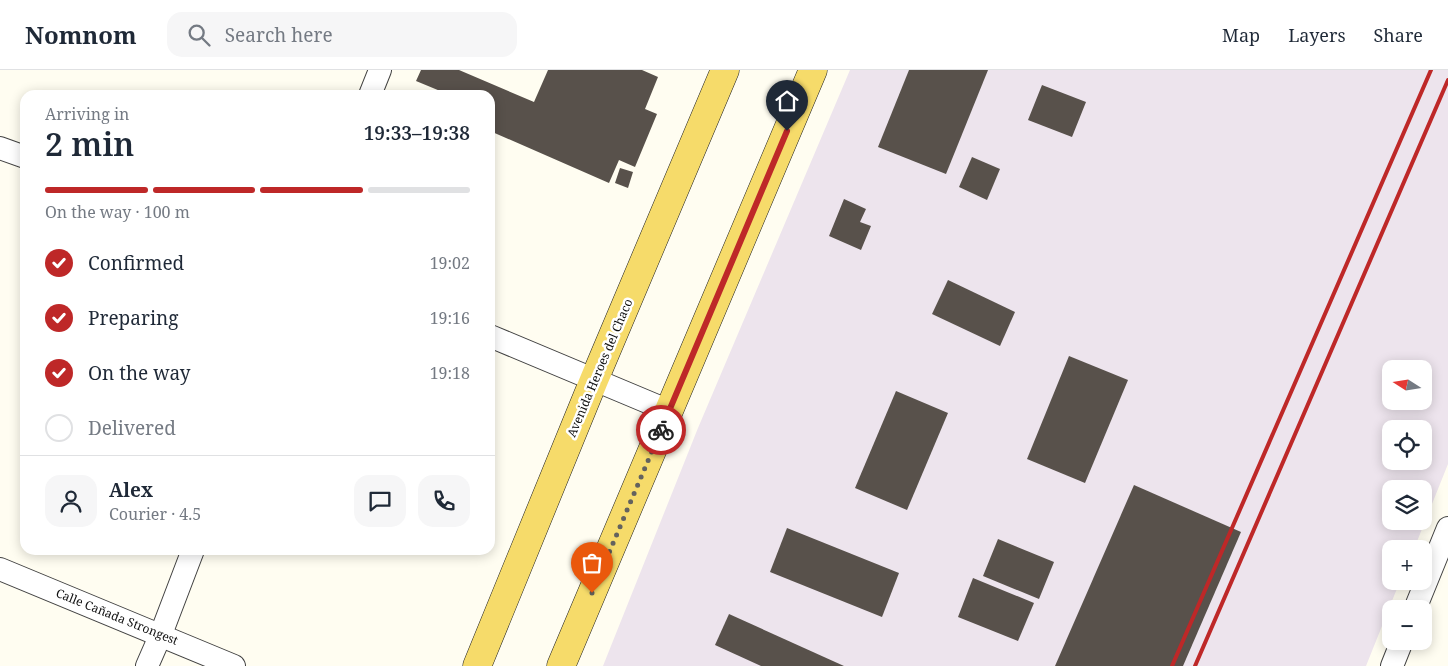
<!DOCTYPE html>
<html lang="en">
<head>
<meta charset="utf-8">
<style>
  :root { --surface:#fff; --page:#f6f6f7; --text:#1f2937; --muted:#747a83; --line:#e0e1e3; --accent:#be2828 }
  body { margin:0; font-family:"Noto Serif",serif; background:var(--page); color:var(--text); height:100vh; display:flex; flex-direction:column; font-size:19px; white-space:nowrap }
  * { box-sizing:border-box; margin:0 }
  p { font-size:16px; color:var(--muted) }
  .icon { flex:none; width:28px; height:28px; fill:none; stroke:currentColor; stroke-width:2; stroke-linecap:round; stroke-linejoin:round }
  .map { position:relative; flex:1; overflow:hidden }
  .drawer { position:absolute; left:20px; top:20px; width:475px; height:465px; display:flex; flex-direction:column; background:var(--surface); border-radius:15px; box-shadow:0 2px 12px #0003 }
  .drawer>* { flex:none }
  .needle { width:32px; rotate:282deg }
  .tools { position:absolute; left:1382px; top:290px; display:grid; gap:10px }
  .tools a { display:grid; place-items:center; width:50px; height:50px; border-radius:10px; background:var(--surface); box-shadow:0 2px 12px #0003; font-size:25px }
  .pin { position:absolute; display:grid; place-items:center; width:42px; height:42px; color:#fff; margin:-51px -21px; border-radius:50% 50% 50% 0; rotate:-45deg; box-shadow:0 0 5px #0007 }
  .pin .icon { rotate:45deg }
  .courier { position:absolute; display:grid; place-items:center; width:50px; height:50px; margin:-25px; border:4px solid #be2828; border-radius:50%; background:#fff; color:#222; box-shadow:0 1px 6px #0007 }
  .summary em { font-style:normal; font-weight:600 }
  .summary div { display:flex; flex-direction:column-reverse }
  .summary { display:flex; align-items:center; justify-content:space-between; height:85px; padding:0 25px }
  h1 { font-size:32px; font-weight:600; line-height:38px }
  .bar { display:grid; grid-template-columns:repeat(4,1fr); gap:8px 5px; align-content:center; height:60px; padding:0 25px }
  .bar i { height:6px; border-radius:4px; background:var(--line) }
  .bar .on { background:var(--accent) }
  .bar p { grid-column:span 4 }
  .line { display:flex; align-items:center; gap:12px; padding:0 25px; border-top:1px solid var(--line) }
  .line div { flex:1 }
  .round { display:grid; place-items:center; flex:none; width:52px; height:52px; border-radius:15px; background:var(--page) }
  ol { padding:0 25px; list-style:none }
  li { display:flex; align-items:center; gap:15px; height:55px }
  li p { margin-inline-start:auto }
  li .icon { padding:5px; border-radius:50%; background:var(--accent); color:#fff; stroke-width:4 }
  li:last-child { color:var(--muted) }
  li i { width:28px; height:28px; border:2px solid var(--line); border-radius:50% }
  header { display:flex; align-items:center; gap:30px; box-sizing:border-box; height:70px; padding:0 25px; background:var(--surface); border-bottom:1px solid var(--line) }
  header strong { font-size:24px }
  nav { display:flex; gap:28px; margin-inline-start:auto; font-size:18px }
  .search { width:350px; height:45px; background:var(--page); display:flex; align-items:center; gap:12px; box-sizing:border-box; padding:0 18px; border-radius:15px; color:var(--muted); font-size:19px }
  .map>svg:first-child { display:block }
  .industrial { fill:#ede4ed; fill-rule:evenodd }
  .building { fill:#58514b }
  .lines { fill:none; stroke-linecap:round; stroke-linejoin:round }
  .minor-casing { stroke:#424242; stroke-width:24 }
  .primary-casing { stroke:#202020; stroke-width:29 }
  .minor { stroke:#fff; stroke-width:22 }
  .primary { stroke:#f6db6a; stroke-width:28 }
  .rail { stroke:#be2828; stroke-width:4 }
  .done { stroke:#63625e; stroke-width:5; stroke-dasharray:0 9 }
  .route { stroke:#be2828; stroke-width:6 }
  .labels { text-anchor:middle; stroke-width:5; stroke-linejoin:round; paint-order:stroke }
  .street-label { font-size:12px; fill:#0f0f0f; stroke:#fff }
</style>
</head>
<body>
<header>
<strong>Nomnom</strong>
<div class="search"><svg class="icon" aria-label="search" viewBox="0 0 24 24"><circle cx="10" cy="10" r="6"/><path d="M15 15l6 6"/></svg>Search here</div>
<nav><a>Map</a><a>Layers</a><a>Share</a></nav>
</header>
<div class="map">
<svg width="1448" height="596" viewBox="0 0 1448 596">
  <rect width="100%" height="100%" fill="#fffdf1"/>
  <!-- industrial -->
  <path class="industrial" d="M850,0H1448V394L1414,479H1391V511H1400L1366,596H603L698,358ZM1391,299H1424V331H1391ZM1391,359H1424V391H1391ZM1391,419H1424V451H1391Z"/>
  <!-- building -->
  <g class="building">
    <polygon points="421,0 459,0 534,32 548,0 642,0 658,7 645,39 657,44 635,97 619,90 609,113 490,61 490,25 444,25 445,23 416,11"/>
    <polygon points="909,0 988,0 946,104 878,77"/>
    <polygon points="1042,15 1086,32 1072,67 1028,50"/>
    <polygon points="972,87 1000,99 987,130 959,117"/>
    <polygon points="620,98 633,102 628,118 615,113"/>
    <polygon points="844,129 866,139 860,152 871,156 861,180 829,166"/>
    <polygon points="948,210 1015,242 1000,276 932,244"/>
    <polygon points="1069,286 1128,310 1085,413 1027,389"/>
    <polygon points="896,321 948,343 907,440 855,418"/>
    <polygon points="1134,415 1241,462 1183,596 1055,596"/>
    <polygon points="787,458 899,503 882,547 770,502"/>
    <polygon points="998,469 1054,492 1039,529 983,506"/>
    <polygon points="973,508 1034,533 1018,571 958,547"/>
    <polygon points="729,544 844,596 761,596 715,575"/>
  </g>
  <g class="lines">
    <defs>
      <g id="minor">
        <polyline points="370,25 380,0"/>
        <polyline points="0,78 25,87"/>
        <polyline points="490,266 669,341"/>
        <polyline points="0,499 234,596"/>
        <polyline points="1415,539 1448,458"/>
        <polyline points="147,596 161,564 193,480"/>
        <polyline points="1392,596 1402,571"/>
      </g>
      <g id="primary">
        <polyline points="477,596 594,310 725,0"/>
        <polyline points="561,596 813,0"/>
      </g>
    </defs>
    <!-- minor casing -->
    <use href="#minor" class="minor-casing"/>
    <!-- primary casing -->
    <use href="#primary" class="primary-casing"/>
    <!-- minor -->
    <use href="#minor" class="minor"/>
    <!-- primary -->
    <use href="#primary" class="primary"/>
    <!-- rail -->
    <g class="rail">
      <polyline points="1172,596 1431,0"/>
      <polyline points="1195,596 1448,10"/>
    </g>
  </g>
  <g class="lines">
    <!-- done -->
    <polyline class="done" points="592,523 661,360"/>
    <!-- route -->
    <polyline class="route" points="661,360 787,61"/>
  </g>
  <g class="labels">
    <!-- street labels -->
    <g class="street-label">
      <text transform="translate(600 298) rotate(-67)" y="4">Avenida Heroes del Chaco</text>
      <text transform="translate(117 547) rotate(22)" y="4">Calle Cañada Strongest</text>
    </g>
  </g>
</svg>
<div class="tools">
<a><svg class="needle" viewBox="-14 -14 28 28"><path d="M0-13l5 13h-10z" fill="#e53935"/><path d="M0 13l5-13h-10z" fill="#747a83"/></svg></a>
<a><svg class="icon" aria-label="locate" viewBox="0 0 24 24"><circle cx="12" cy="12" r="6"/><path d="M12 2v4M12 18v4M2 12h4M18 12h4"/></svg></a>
<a><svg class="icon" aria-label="layers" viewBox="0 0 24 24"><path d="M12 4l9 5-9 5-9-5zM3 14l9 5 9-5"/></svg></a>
<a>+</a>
<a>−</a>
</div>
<div class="pin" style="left:592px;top:523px;background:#ea580c"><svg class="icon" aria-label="bag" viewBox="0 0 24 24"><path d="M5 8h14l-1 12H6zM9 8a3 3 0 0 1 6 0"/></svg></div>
<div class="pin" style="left:787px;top:61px;background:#1f2937"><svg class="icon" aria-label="home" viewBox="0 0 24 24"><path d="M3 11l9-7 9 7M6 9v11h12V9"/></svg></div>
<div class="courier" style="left:661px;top:360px"><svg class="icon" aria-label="bike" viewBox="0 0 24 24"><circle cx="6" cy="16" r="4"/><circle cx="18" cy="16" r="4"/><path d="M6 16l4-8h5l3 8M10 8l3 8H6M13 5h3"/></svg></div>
<section class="drawer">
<div class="summary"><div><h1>2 min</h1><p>Arriving in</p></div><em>19:33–19:38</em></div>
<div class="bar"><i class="on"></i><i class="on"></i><i class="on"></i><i></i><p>On the way · 100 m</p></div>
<ol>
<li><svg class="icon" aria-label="check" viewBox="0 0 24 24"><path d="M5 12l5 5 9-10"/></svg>Confirmed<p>19:02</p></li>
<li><svg class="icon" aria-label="check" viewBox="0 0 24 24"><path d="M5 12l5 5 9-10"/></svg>Preparing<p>19:16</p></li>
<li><svg class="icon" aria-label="check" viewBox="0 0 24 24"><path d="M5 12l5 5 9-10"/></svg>On the way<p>19:18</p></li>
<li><i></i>Delivered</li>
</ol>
<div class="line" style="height:90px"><a class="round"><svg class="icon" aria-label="person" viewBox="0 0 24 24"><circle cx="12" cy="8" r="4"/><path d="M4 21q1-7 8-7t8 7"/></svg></a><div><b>Alex</b><p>Courier · 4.5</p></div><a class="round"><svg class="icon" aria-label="chat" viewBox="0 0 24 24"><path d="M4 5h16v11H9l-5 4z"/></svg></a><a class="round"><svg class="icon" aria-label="phone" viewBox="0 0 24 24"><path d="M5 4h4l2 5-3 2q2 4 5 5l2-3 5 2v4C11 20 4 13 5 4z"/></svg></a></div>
</section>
</div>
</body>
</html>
